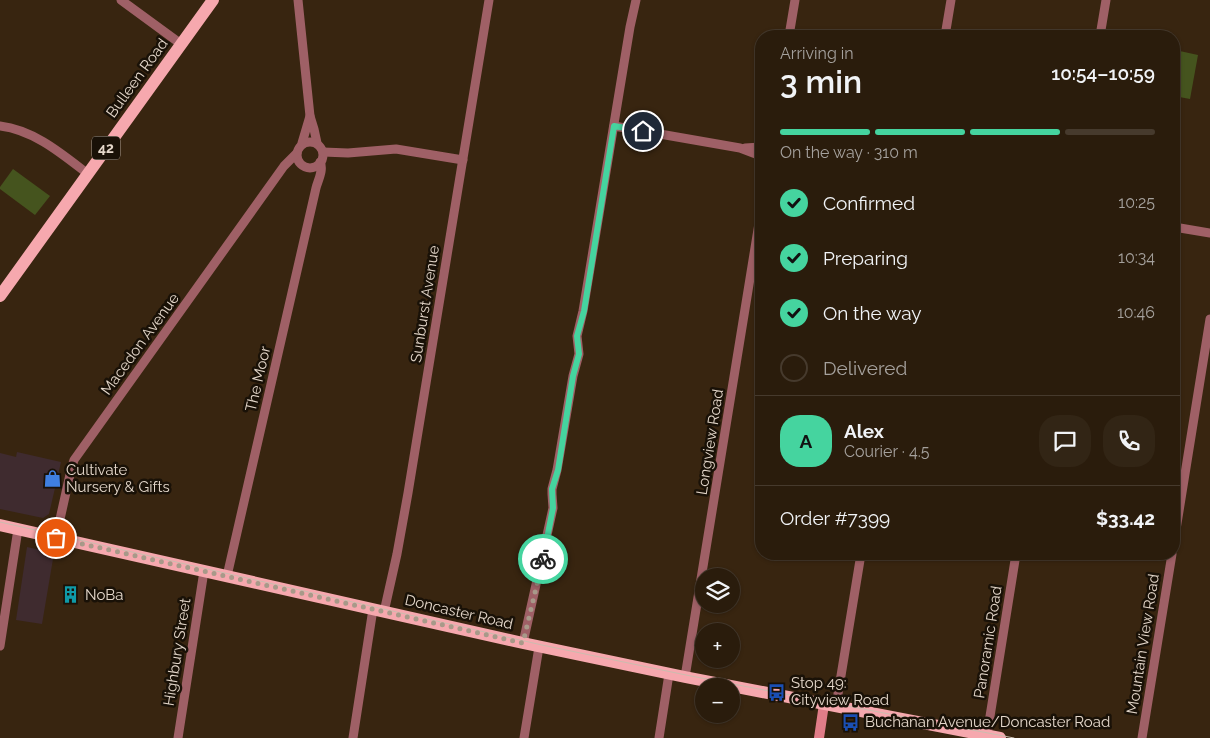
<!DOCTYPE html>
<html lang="en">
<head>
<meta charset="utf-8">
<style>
  :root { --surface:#2a1c0c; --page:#322515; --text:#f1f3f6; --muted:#a5a19d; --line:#463a2d; --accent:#45d49f }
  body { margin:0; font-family:Raleway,sans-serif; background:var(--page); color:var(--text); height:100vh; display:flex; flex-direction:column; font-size:19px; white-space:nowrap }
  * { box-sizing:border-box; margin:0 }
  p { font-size:16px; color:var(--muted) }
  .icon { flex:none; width:28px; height:28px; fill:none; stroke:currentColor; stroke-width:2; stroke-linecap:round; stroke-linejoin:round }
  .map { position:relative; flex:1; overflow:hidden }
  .details { position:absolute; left:755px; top:30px; width:425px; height:530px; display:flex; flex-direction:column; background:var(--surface); border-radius:20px; box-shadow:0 1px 4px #0004,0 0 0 1px var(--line) }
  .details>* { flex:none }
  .controls { position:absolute; left:695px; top:568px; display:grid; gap:10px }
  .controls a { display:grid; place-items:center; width:45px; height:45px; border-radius:50%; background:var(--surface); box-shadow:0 1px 4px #0004,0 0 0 1px var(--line); font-size:25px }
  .pin { position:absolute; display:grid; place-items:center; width:42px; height:42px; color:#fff; margin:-21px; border:2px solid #fff; border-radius:50%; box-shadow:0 1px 5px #0007 }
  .courier { position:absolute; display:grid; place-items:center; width:50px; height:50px; margin:-25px; border:4px solid #45d49f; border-radius:50%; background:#fff; color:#222; box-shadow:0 1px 6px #0007 }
  .head em { font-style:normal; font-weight:600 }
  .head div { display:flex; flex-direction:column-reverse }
  .head { display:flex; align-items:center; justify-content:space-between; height:85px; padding:0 25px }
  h1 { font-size:32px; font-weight:600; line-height:38px }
  .bar { display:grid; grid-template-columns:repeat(4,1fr); gap:8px 5px; align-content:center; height:60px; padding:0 25px }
  .bar i { height:6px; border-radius:4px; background:var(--line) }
  .bar .selected { background:var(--accent) }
  .bar p { grid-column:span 4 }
  .line { display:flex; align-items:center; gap:12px; padding:0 25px; border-top:1px solid var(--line) }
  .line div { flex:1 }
  .round { display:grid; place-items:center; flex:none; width:52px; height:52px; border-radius:20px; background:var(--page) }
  ol { padding:0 25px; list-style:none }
  li { display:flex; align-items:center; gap:15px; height:55px }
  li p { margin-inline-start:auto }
  li .icon { padding:5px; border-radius:50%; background:var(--accent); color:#111; stroke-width:4 }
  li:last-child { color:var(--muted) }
  li i { width:28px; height:28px; border:2px solid var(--line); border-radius:50% }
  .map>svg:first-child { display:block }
  .commercial { fill:#3f2b2f }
  .grass { fill:#45541e }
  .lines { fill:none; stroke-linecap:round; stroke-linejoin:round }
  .street { stroke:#9f6066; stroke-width:9 }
  .secondary { stroke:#e17d88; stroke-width:10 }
  .primary { stroke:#f6a8ae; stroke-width:12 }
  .tram { stroke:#cbbdaf; stroke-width:1 }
  .done { stroke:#a89989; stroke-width:5; stroke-dasharray:0 9 }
  .route { stroke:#45d49f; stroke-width:6 }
  .labels { text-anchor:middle; stroke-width:5; stroke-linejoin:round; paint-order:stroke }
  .shield { fill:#191107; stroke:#a79c90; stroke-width:1 }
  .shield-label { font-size:14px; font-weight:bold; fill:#e4d7ca }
  .street-label { font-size:15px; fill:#e4d7ca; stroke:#191107 }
  .poi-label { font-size:15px; fill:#e4d7ca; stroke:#191107; text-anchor:start }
</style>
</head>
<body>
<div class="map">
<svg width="1210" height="738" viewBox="0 0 1210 738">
  <rect width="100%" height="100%" fill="#382510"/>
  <!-- commercial -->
  <g class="commercial">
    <polygon points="17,452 61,462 49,514 43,518 0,509 0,453 16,457"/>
    <polygon points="27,547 54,553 42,624 16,620"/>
  </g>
  <!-- grass -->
  <g class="grass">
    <polygon points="1175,50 1198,55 1190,99 1174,96 1174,57"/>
    <polygon points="13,169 50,196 35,215 0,189 0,187"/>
  </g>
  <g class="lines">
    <!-- street -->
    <g class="street">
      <polyline points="121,0 181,44"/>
      <polyline points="298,0 310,116 314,129 317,143"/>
      <polyline points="789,36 795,0"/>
      <polyline points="945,36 951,0"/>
      <polyline points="1100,36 1106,0"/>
      <path d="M0,126C34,130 62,154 88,174"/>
      <polyline points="614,126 740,148 761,156"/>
      <circle cx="310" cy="155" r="13"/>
      <polyline points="302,143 310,116"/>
      <polyline points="745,148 761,147"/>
      <polyline points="323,152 348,153 396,149 463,160"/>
      <polyline points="1174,227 1210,233"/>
      <polyline points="56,537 71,470 74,460 284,166 297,153"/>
      <polyline points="1174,542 1210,319"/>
      <path d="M227,576L316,188C318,180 324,170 320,162"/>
      <polyline points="384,612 397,554 408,493 489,0"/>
      <polyline points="523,643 553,508 552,494 552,489 557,470 573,376 579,354 577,336 583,311 630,27 636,0"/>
      <polyline points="0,646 18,529"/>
      <polyline points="685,677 761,211"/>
      <polyline points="836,706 861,554"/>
      <polyline points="987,735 1016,554"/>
      <polyline points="178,738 204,571"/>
      <polyline points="353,738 373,609"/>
      <polyline points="524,738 539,647"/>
      <polyline points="659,738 669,674"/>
      <polyline points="1142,738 1172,554"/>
    </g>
    <!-- secondary -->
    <polyline class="secondary" points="819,738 824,704"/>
    <!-- primary -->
    <g class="primary">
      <polyline points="0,296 213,0"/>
      <polyline points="0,525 523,643 685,677 1000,738"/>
    </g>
    <!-- tram -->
    <polyline class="tram" points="0,522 542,645 686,675 1014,738"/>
  </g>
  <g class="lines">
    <!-- done -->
    <polyline class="done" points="56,538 523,643 543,559"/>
    <!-- route -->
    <polyline class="route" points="543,559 553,508 552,489 558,470 573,376 579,354 577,336 584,311 614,126 643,131"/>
  </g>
  <!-- icons -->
  <defs>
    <symbol id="shop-bare" viewBox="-9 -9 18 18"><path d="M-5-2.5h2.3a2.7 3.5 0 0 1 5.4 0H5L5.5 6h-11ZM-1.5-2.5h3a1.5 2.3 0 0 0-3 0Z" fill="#3f7fe0" stroke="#191107" stroke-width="2.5" paint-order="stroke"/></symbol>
    <symbol id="building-bare" viewBox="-9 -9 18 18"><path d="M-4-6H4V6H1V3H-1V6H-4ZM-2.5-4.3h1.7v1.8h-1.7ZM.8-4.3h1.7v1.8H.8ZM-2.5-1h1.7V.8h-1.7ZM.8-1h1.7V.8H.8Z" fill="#0f9aa8" stroke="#191107" stroke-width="2.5" paint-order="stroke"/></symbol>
    <symbol id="bus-bare" viewBox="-9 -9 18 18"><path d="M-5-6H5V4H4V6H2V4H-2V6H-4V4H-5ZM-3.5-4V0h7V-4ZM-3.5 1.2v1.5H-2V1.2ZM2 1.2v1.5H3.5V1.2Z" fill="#1a4fb4" stroke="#191107" stroke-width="2.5" paint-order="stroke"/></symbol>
  </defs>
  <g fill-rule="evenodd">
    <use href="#shop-bare" x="40" y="466" width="25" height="25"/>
    <use href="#building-bare" x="58" y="582" width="25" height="25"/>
    <use href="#bus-bare" x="764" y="680" width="25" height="25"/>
    <use href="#bus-bare" x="838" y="710" width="25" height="25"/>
  </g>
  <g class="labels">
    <!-- shield labels -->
    <rect class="shield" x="92" y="136.5" width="28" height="23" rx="4"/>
    <g class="shield-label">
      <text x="106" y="153">42</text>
    </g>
    <!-- street labels -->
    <g class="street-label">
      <text transform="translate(137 78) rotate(-54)" y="5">Bulleen Road</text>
      <text transform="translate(425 304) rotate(-81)" y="5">Sunburst Avenue</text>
      <text transform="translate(140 344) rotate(-54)" y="5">Macedon Avenue</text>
      <text transform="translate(258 379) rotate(-77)" y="5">The Moor</text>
      <text transform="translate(710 442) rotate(-81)" y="5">Longview Road</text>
      <text transform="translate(459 612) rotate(13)" y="5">Doncaster Road</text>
      <text transform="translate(988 642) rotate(-81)" y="5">Panoramic Road</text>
      <text transform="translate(1143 644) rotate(-81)" y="5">Mountain View Road</text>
      <text transform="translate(177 652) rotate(-81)" y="5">Highbury Street</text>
    </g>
    <!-- poi labels -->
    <g class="poi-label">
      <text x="66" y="475">Cultivate<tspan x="66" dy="17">Nursery &amp; Gifts</tspan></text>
      <text x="85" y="600">NoBa</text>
      <text x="791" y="688">Stop 49:<tspan x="791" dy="17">Cityview Road</tspan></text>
      <text x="865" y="727">Buchanan Avenue/Doncaster Road</text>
    </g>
  </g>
</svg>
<div class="controls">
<a><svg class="icon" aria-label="layers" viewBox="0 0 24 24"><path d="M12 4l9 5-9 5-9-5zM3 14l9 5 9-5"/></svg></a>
<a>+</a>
<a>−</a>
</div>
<div class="pin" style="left:56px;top:538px;background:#ea580c"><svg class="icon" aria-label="bag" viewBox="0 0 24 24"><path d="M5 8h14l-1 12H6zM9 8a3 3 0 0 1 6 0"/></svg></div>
<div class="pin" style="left:643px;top:131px;background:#1f2937"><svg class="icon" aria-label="home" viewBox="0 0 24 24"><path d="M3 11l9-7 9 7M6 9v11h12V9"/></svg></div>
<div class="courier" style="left:543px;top:559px"><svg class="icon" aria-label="bike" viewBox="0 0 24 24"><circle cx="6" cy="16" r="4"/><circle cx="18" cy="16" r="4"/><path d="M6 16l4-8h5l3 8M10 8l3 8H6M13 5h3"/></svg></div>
<section class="details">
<div class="head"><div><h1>3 min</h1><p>Arriving in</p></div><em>10:54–10:59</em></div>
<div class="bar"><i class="selected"></i><i class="selected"></i><i class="selected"></i><i></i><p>On the way · 310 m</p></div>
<ol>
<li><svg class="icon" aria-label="check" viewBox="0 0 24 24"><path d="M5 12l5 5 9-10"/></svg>Confirmed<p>10:25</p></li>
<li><svg class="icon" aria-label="check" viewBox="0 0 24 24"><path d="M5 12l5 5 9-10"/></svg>Preparing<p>10:34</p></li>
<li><svg class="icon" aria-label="check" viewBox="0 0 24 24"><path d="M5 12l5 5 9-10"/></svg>On the way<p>10:46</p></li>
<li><i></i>Delivered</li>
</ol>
<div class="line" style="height:90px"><b class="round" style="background:var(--accent);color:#111">A</b><div><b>Alex</b><p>Courier · 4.5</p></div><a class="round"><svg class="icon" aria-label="chat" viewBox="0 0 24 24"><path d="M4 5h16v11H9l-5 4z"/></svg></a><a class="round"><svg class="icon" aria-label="phone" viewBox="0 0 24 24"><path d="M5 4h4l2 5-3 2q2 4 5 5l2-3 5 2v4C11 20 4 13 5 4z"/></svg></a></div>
<div class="line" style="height:65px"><div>Order #7399</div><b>$33.42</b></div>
</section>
</div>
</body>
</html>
